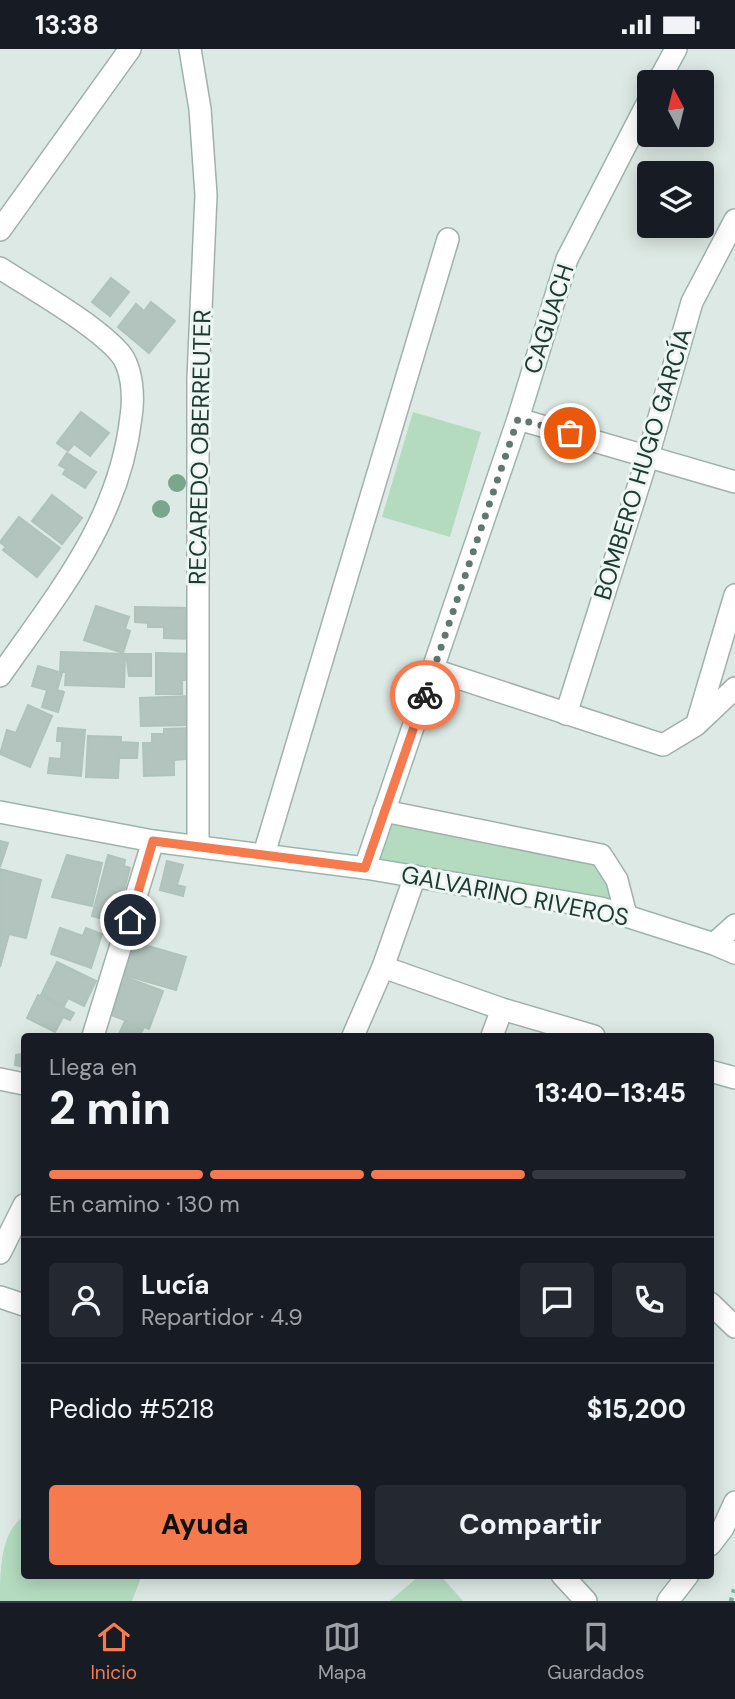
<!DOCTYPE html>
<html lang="es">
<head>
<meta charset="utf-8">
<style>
  :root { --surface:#171b24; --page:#242831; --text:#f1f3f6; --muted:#9ea1a6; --line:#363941; --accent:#f57b4f }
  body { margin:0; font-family:"DM Sans",sans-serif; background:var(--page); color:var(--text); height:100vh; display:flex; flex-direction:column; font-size:26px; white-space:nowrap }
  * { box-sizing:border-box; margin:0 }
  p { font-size:23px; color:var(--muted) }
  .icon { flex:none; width:38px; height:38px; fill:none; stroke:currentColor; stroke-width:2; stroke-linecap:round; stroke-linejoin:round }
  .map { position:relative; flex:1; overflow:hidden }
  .panel { position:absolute; left:21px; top:984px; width:693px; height:546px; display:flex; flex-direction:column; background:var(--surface); border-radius:7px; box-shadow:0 4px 18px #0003 }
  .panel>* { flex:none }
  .needle { width:46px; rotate:353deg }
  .buttons { position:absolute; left:637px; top:21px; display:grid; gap:14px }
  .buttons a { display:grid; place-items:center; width:77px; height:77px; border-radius:7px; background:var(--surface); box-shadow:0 4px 18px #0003; font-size:35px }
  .pin { position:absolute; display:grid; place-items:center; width:60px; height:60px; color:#fff; margin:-30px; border:4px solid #fff; border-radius:50%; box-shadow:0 2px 7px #0007 }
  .courier { position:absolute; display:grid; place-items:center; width:70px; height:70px; margin:-35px; border:5px solid #f57b4f; border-radius:50%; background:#fff; color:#222; box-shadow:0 2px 9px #0007 }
  .head em { font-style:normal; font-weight:800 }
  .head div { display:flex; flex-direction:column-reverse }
  .head { display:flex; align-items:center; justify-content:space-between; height:119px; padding:0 28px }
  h1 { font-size:46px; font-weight:800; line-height:52px }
  .bar { display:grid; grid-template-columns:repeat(4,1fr); gap:10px 7px; align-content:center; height:84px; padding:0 28px }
  .bar i { height:9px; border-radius:5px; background:var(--line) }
  .bar .active { background:var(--accent) }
  .bar p { grid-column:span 4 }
  .line { display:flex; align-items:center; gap:18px; padding:0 28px; border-top:2px solid var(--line) }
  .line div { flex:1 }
  .round { display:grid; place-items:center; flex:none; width:74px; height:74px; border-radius:7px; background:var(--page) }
  .button { display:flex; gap:14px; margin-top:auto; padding:14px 28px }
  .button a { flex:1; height:80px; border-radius:7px; background:var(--accent); color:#111; font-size:28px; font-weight:800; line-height:80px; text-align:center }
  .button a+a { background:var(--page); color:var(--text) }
  .status { display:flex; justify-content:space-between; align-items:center; height:49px; padding:0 35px; background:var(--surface); direction:ltr }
  .status svg { height:19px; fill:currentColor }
  .menu { display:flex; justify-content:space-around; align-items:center; height:98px; border-top:2px solid var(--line); background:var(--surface); font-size:19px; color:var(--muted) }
  .menu a { display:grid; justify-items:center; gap:4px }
  .menu .active { color:var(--accent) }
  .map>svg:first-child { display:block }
  .green { fill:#b4dbc0 }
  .building { fill:#b2c4bd; stroke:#afc3bb; stroke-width:2 }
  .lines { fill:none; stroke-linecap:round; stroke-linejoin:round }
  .street-casing { stroke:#a0b1ab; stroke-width:24 }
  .secondary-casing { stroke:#9cb5ac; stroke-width:24 }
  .path { stroke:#7cae9f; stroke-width:4.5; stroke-dasharray:3.5 5; stroke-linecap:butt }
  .street { stroke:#fff; stroke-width:21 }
  .secondary { stroke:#fff; stroke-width:21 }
  .tree { fill:#79a68d }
  .done { stroke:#617770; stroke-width:7; stroke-dasharray:0 12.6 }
  .route { stroke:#f57b4f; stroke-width:9 }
  .labels { text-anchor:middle; stroke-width:6; stroke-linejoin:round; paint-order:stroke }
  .street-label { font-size:24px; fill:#1e3932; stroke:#edf6f2 }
</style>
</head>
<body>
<div class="status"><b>13:38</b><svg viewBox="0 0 49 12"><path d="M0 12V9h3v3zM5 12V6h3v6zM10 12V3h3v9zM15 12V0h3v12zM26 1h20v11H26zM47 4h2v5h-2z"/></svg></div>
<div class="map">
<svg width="735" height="1552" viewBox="0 0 735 1552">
  <rect width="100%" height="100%" fill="#dde9e4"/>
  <!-- green -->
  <g class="green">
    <polygon points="413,363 481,383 450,488 382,468"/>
    <polygon points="389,772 596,812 607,824 616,855 522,835 375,813"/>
    <path d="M24,1468V1526H142L132,1552H0C0,1524 0,1482 24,1468Z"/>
    <polygon points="420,1526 440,1526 463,1552 390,1552"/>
  </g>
  <!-- building -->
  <g class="building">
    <polygon points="111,229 129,243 110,267 92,253"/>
    <polygon points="151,253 175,272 149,304 118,278 136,255 144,262"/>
    <polygon points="81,363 109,384 90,407 74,395 68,402 57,394"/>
    <polygon points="67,404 96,423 85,439 63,425 66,420 59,416"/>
    <polygon points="52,446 82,469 62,495 32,472"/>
    <polygon points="19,468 60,499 37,528 3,501 6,498 0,493"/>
    <polygon points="96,557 129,568 125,580 130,582 123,604 84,591"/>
    <polygon points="135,558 192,559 192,590 164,589 164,578 148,578 148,574 135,573"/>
    <polygon points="61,603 125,605 124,638 65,636 66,623 60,623"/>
    <polygon points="156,604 195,605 189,631 182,631 182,645 156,645"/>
    <polygon points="126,605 151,605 151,627 129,627"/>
    <polygon points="38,617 62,624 57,641 64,643 58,663 42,658 47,641 32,637"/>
    <polygon points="190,647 192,676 141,677 140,649"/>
    <polygon points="28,656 52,667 30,718 0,705 7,681 16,684"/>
    <polygon points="58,679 85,681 81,727 48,724 50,709 61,710 62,692 57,692"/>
    <polygon points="194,679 195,697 186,710 174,711 174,726 144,727 143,694 152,694 152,685 164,685 164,680"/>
    <polygon points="88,687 121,688 121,693 138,694 137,709 119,709 118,729 86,728"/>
    <polygon points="0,792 8,794 0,818"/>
    <polygon points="67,806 102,814 92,857 52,848"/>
    <polygon points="108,806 125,811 124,817 130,819 121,853 127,854 122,875 92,867"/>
    <polygon points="167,812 183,816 177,836 185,838 183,847 160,841"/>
    <polygon points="0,820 41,831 26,889 9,885 0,918"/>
    <polygon points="60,879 83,887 86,879 102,885 91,919 51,905"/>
    <polygon points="134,893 186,908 176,941 124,926"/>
    <polygon points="57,913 96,932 84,957 68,949 64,957 41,946"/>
    <polygon points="125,928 163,942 149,980 111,966"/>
    <polygon points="38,946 74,964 70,971 63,968 55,983 27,969"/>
    <polygon points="125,972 143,980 140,987 118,987"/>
    <polygon points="24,1005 24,1018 15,1016 16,1006"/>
  </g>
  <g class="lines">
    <defs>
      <g id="street">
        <polyline points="190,0 200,60 206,146 198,329 198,797"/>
        <polyline points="0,181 130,0"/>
        <path d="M0,219C34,241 91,273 118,302C133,317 134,349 131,368C119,472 58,544 0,627"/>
        <polyline points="518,370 735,433"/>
        <polyline points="434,621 663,696 696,676 735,639"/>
        <polyline points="566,665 648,407 692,253 735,171"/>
        <polyline points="697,674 735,546"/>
        <polyline points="384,762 601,806 617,831 626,866"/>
        <polyline points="264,805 448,190"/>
        <polyline points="714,895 735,876"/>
        <polyline points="383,918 502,960 594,987"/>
        <polyline points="93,987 153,792"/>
        <polyline points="353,987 383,918 415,827"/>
        <polyline points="492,987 502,960"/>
        <polyline points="710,1022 735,1029"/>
        <polyline points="0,1030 24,1035"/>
        <polyline points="0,1204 24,1156"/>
        <polyline points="0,1248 24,1256"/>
        <polyline points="710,1254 735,1278"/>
        <polyline points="710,1496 723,1479 735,1453"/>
        <polyline points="562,1526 586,1552"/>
        <polyline points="668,1552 688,1526"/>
      </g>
      <g id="secondary">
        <polyline points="658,33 676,0"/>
        <polyline points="0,763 153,792 365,819 601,859 714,895 735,904"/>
        <polyline points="365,819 518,370 567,210 649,51"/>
      </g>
    </defs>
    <!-- street casing -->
    <use href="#street" class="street-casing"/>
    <!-- secondary casing -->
    <use href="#secondary" class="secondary-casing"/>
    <!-- path -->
    <polyline class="path" points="731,1552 735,1537"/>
    <!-- street -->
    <use href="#street" class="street"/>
    <!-- secondary -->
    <use href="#secondary" class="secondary"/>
  </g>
  <!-- trees -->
  <g class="tree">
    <circle cx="177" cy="434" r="9"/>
    <circle cx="161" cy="460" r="9"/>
  </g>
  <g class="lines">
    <!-- done -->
    <polyline class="done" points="425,646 518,370 570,384"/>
    <!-- route -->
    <polyline class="route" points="130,871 153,792 365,819 425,646"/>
  </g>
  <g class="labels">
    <!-- street labels -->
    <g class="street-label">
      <text transform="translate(549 270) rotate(-72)" y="8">CAGUACH</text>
      <text transform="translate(200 398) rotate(-89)" y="8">RECAREDO OBERREUTER</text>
      <text transform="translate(643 415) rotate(-73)" y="8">BOMBERO HUGO GARCÍA</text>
      <text transform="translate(515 847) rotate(11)" y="8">GALVARINO RIVEROS</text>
    </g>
  </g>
</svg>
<div class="buttons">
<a><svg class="needle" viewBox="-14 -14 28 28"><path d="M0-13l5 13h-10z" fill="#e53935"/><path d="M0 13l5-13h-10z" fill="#9ea1a6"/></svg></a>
<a><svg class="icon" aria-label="layers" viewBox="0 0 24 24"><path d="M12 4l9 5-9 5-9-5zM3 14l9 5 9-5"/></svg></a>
</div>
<div class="pin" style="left:570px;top:384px;background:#ea580c"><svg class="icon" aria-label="bag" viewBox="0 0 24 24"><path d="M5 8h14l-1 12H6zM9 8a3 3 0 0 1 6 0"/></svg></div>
<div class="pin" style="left:130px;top:871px;background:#1f2937"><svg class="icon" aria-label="home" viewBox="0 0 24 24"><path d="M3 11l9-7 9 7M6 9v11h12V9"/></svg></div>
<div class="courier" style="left:425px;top:646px"><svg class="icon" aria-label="bike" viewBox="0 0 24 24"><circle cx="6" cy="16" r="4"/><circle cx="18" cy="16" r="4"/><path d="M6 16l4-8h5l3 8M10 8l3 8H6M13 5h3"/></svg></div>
<section class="panel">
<div class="head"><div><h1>2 min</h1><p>Llega en</p></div><em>13:40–13:45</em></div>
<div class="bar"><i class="active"></i><i class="active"></i><i class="active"></i><i></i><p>En camino · 130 m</p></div>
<div class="line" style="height:126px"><a class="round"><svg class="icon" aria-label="person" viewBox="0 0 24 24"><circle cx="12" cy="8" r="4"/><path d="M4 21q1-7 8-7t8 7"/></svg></a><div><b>Lucía</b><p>Repartidor · 4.9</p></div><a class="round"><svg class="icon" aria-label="chat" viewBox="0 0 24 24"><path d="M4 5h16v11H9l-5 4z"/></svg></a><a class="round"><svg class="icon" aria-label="phone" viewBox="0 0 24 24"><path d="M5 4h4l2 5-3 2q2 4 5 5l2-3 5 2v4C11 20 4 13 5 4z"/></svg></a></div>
<div class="line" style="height:91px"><div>Pedido #5218</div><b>$15,200</b></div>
<div class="button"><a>Ayuda</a><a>Compartir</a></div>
</section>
</div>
<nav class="menu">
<a class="active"><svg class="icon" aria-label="home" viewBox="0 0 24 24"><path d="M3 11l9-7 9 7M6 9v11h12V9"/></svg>Inicio</a>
<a><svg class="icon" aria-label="map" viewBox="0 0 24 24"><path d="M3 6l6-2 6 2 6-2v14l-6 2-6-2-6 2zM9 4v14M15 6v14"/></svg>Mapa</a>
<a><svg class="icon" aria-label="saved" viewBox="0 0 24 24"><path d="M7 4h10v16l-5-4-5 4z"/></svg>Guardados</a>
</nav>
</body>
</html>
